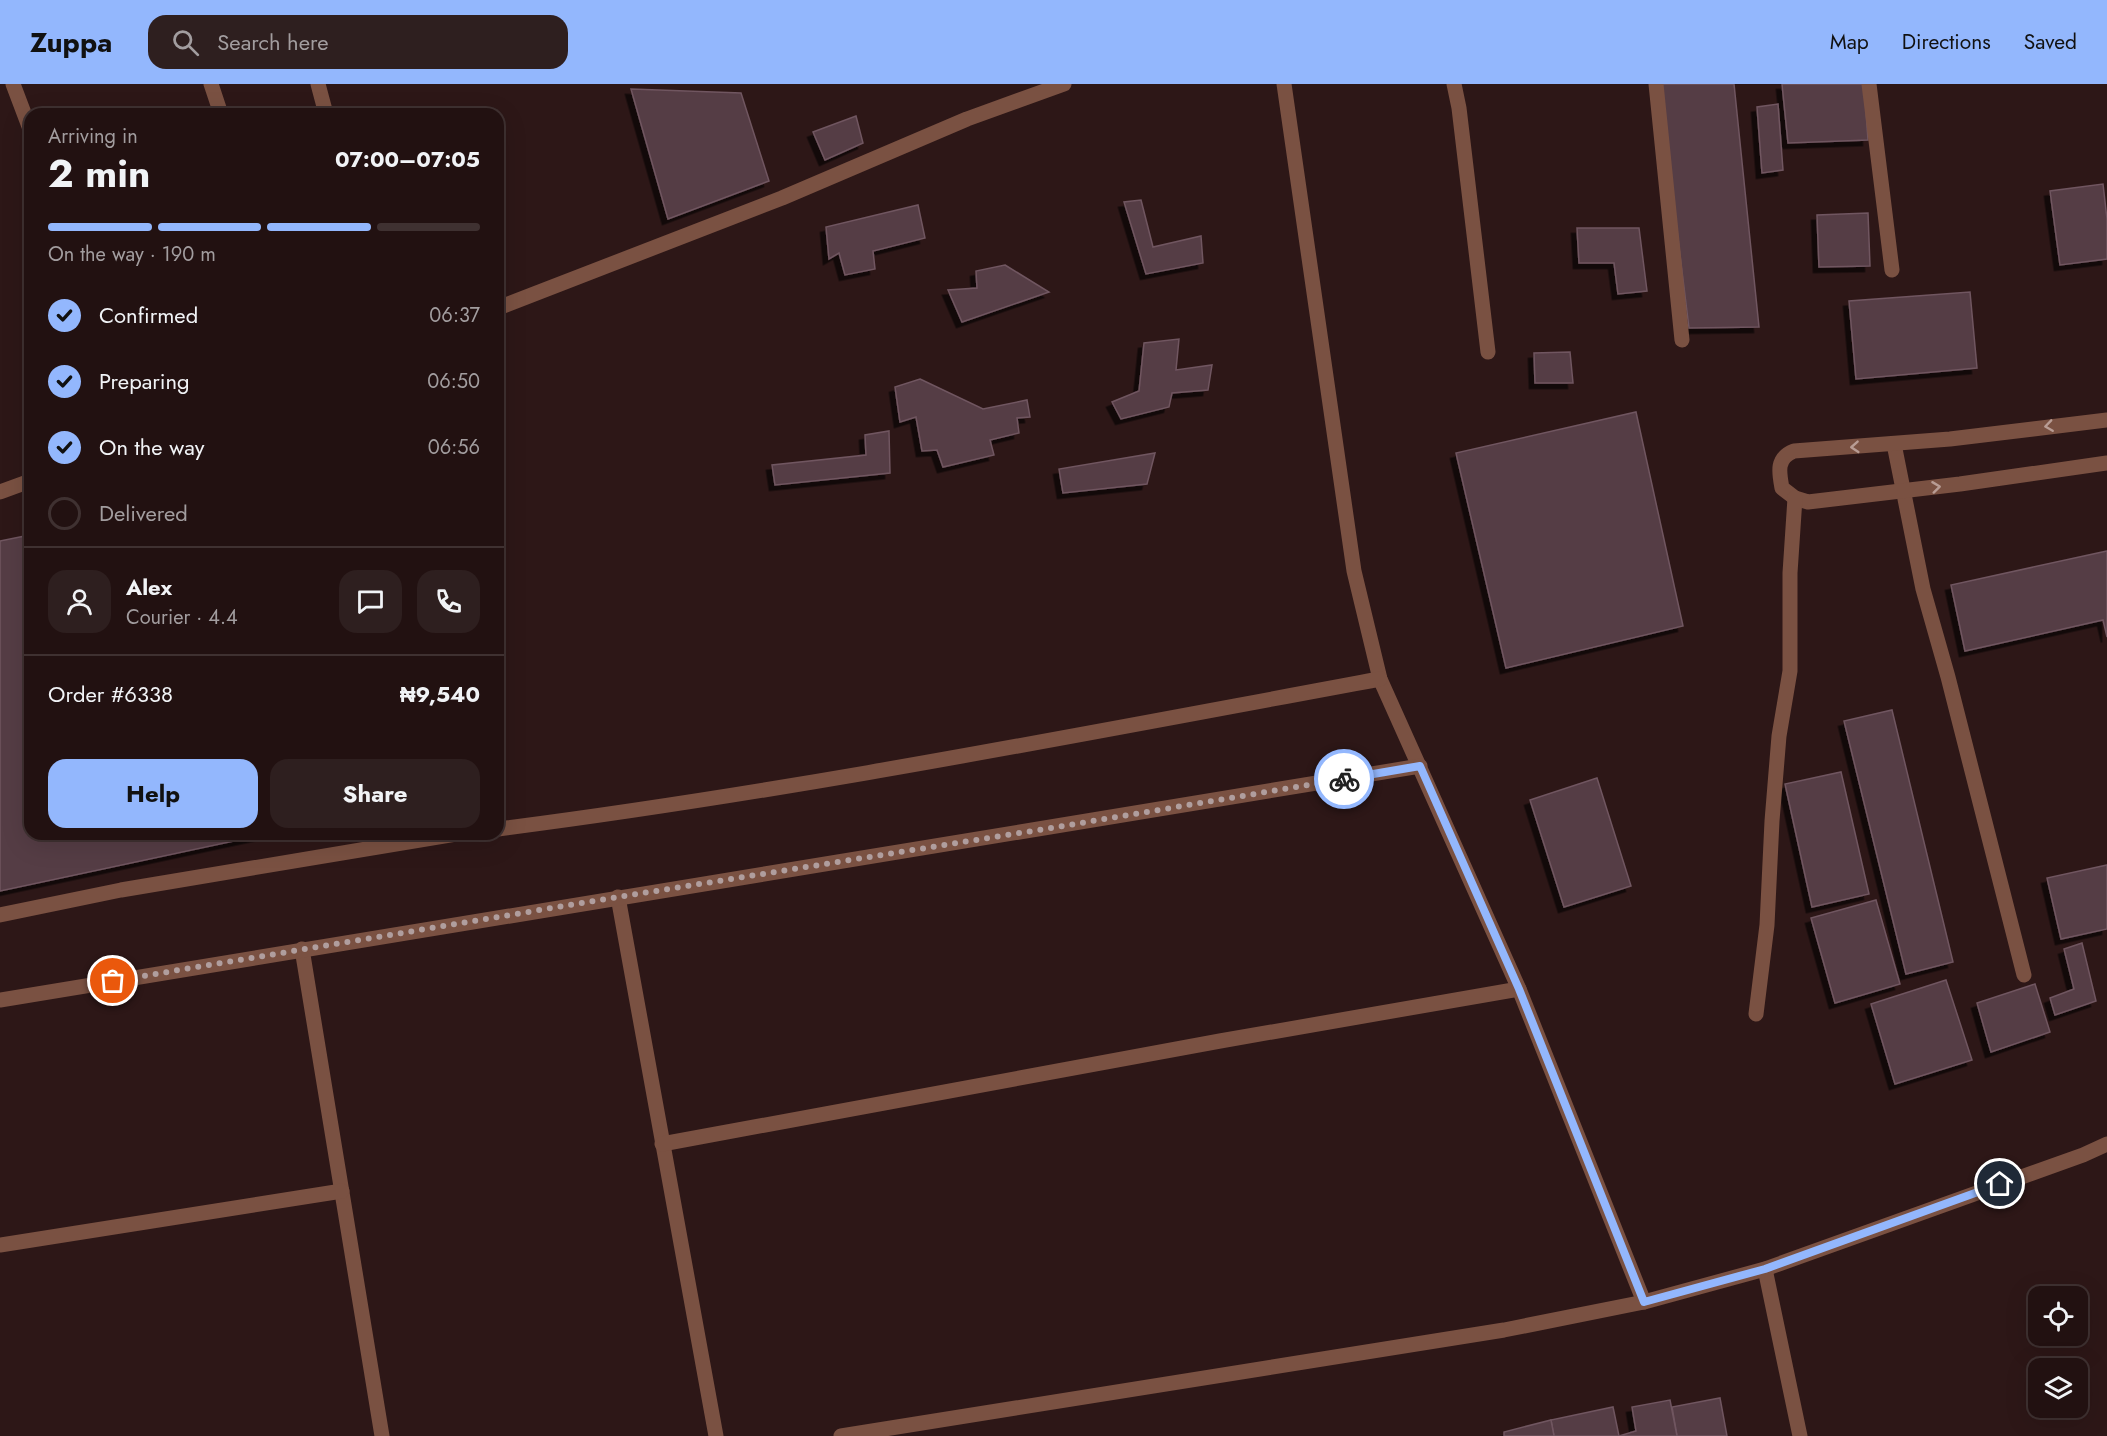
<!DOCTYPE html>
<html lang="en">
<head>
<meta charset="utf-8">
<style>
  :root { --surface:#211; --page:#2e1f1f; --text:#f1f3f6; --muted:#a29d9f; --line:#3f3131; --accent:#93b7fd }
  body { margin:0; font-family:Jost,sans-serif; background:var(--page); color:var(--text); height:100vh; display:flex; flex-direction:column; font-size:22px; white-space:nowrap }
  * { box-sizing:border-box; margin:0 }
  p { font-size:20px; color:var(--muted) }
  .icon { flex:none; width:33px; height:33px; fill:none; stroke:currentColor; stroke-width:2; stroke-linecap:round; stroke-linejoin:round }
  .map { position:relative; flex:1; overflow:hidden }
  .panel { position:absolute; left:24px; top:24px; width:480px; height:732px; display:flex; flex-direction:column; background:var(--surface); border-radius:18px; box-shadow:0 6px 24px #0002,0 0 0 2px var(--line) }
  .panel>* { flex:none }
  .buttons { position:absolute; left:2028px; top:1202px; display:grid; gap:12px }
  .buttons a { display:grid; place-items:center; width:60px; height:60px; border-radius:12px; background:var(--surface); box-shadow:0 6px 24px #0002,0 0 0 2px var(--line); font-size:30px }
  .pin { position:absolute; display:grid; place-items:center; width:51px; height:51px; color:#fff; margin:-26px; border:3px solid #fff; border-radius:50%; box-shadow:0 2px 6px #0007 }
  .courier { position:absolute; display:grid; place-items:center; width:60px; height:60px; margin:-30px; border:4px solid #93b7fd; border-radius:50%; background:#fff; color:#222; box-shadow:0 2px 8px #0007 }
  .headline em { font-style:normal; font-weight:700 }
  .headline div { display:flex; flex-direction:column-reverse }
  .headline { display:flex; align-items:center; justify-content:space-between; height:102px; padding:0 24px }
  h1 { font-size:39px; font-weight:700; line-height:45px }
  .bar { display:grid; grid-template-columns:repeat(4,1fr); gap:9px 6px; align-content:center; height:72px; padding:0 24px }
  .bar i { height:8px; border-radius:4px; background:var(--line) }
  .bar .active { background:var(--accent) }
  .bar p { grid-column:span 4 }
  .line { display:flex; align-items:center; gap:15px; padding:0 24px; border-top:2px solid var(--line) }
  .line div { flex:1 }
  .round { display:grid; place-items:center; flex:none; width:63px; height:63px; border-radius:18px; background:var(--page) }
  ol { padding:0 24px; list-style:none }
  li { display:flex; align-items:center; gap:18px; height:66px }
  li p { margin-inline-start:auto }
  li .icon { padding:6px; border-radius:50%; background:var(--accent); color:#111; stroke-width:4 }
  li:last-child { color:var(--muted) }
  li i { width:33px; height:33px; border:3px solid var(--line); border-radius:50% }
  .action { display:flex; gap:12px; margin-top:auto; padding:12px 24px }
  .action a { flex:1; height:69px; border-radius:18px; background:var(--accent); color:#111; font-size:24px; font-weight:700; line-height:69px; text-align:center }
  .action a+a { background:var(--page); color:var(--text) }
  header { display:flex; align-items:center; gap:36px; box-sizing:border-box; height:84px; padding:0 30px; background:var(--accent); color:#111 }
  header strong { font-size:28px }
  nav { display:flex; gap:33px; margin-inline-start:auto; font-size:21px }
  .search { width:420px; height:54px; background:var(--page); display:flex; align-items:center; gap:15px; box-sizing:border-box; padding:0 21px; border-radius:18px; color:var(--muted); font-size:22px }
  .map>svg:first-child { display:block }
  .building { fill:#553c45; stroke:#705660; stroke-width:1.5; filter:url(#shadow) }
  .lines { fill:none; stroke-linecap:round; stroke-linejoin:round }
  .service { stroke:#7a5142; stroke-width:15 }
  .minor { stroke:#7a5142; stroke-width:15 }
  .oneway { stroke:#b89c94 }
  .done { stroke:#b09e9e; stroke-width:6; stroke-dasharray:0 10.8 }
  .route { stroke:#93b7fd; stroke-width:8 }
</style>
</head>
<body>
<header>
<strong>Zuppa</strong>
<div class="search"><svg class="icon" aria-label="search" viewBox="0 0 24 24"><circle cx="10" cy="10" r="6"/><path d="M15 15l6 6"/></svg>Search here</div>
<nav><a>Map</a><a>Directions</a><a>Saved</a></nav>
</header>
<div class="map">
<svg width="2107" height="1352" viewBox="0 0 2107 1352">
  <defs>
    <filter id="shadow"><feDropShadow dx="-5.5" dy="5.5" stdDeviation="0" flood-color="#0009"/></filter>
  </defs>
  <rect width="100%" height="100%" fill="#2d1717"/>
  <!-- building -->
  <g class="building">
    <polygon points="1659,0 1734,0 1759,243 1689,244"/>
    <polygon points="1782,0 1864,0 1868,56 1788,59"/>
    <polygon points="631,5 741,9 769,97 668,135"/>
    <polygon points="1778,20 1783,86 1762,89 1757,23"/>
    <polygon points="856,32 863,59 825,76 813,48"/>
    <polygon points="2103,100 2107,135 2107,175 2060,181 2050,107"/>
    <polygon points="1141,116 1153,163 1201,152 1203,179 1146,190 1124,118"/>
    <polygon points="918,121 925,154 873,167 875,185 845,191 839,169 829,175 826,143"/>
    <polygon points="1868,129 1870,182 1819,183 1817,131"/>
    <polygon points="1577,144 1639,144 1647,207 1618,210 1614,179 1579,179"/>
    <polygon points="1005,181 1049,208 962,238 948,206 977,204 976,187"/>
    <polygon points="1970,208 1977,284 1856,295 1849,217"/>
    <polygon points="1179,255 1176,286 1212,281 1208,306 1172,309 1169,323 1121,335 1112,318 1139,307 1144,259"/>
    <polygon points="1570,268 1573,299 1535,299 1534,269"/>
    <polygon points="920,295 983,325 1027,316 1030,333 1017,334 1019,349 990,356 994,371 943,383 937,366 922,367 916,333 900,338 895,303"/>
    <polygon points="1636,328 1683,542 1506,584 1456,369"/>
    <polygon points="889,347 890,389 775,401 772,381 866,371 865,351"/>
    <polygon points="1155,369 1147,400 1063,409 1059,385"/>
    <polygon points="30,451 30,750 267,750 0,807 0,457"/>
    <polygon points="2107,467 2107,553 2103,536 1965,567 1951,501"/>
    <polygon points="1892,626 1953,878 1906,890 1844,637"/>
    <polygon points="1841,688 1869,810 1812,823 1785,700"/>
    <polygon points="1597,694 1631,802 1564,823 1530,716"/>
    <polygon points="2107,781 2107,845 2061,855 2047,794"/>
    <polygon points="1876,816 1900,900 1835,919 1811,834"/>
    <polygon points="2082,859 2096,917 2055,931 2050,914 2074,905 2064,865"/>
    <polygon points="1946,896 1972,976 1895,1000 1871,920"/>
    <polygon points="2035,900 2050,948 1991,968 1977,919"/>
    <polygon points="1720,1314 1727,1352 1677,1352 1672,1323"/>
    <polygon points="1670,1316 1677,1352 1619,1352 1636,1347 1632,1323"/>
    <polygon points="1613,1323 1619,1352 1554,1352 1551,1336"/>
    <polygon points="1551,1336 1554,1352 1504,1352 1504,1348"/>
  </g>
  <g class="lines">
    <!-- service -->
    <g class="service">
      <polyline points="1284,0 1354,487 1380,595 1519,905 1644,1218"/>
      <polyline points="1656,0 1682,256"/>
      <polyline points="1869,0 1892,186"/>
      <polyline points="498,224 782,114 967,35 1064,0"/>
      <polyline points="1894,360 1923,505 1948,593 2024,891"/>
      <polyline points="0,408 30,397"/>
      <path d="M498,745C794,707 1087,649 1380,595"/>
      <polyline points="618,813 716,1352"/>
      <polyline points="0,831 121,806 456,750"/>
      <polyline points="302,865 382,1352"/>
      <polyline points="0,916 1420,682"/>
      <polyline points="662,1060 1220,957 1519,905"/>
      <polyline points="0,1161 342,1107"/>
      <polyline points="1765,1185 1800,1352"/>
      <polyline points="841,1352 1504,1246 1644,1218 1765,1185 2083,1071 2107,1060"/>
    </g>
    <!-- minor -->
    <g class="minor">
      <polyline points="13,0 30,45"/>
      <polyline points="211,0 221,30"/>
      <polyline points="318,0 326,30"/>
      <polyline points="1454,0 1459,24 1488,268"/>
      <path d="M2107,336L1950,355L1794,367C1776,374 1779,388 1782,404L1795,414L1808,418L1960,400L2107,379"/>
      <polyline points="1756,930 1767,841 1772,737 1779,652 1790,587 1790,489 1795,414"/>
    </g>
  </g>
  <!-- one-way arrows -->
  <defs><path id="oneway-chevron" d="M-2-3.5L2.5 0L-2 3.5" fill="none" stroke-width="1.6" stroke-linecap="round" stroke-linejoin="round" transform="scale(1.5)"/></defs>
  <g class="oneway">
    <use href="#oneway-chevron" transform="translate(2049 342) rotate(172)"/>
    <use href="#oneway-chevron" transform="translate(1855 363) rotate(176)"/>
    <use href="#oneway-chevron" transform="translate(1936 403) rotate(-7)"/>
  </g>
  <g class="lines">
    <!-- done -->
    <polyline class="done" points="113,897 618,813 1051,744 1344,695"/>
    <!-- route -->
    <polyline class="route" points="1344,695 1420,682 1519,905 1644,1218 1765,1185 2000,1100"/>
  </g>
</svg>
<div class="buttons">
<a><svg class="icon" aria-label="locate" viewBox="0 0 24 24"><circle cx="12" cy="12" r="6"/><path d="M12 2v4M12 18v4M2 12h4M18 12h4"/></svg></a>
<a><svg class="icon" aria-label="layers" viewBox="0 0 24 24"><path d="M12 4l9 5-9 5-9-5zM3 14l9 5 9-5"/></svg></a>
</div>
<div class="pin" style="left:113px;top:897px;background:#ea580c"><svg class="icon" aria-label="bag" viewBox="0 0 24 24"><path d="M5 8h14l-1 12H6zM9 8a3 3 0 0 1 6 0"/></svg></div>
<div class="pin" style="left:2000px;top:1100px;background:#1f2937"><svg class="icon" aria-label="home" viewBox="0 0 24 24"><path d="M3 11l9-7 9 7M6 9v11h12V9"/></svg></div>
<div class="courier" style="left:1344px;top:695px"><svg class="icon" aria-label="bike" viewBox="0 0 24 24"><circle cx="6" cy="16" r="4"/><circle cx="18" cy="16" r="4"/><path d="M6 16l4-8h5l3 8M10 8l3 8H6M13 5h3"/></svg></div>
<section class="panel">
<div class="headline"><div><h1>2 min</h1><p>Arriving in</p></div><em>07:00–07:05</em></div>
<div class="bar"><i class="active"></i><i class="active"></i><i class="active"></i><i></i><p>On the way · 190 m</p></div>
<ol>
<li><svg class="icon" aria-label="check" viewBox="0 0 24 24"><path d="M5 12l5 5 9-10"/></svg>Confirmed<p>06:37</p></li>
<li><svg class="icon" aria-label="check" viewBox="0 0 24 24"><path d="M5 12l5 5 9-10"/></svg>Preparing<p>06:50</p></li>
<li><svg class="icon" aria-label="check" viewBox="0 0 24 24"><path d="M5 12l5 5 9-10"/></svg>On the way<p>06:56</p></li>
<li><i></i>Delivered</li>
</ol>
<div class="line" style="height:108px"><a class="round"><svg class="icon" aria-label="person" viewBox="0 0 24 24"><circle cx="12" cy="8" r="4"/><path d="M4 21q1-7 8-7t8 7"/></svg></a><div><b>Alex</b><p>Courier · 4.4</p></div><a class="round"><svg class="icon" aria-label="chat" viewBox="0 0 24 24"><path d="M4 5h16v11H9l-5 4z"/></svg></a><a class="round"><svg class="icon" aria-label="phone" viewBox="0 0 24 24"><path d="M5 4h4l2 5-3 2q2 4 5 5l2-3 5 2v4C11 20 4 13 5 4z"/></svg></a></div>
<div class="line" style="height:78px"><div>Order #6338</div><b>₦9,540</b></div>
<div class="action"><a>Help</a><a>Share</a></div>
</section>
</div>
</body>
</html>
